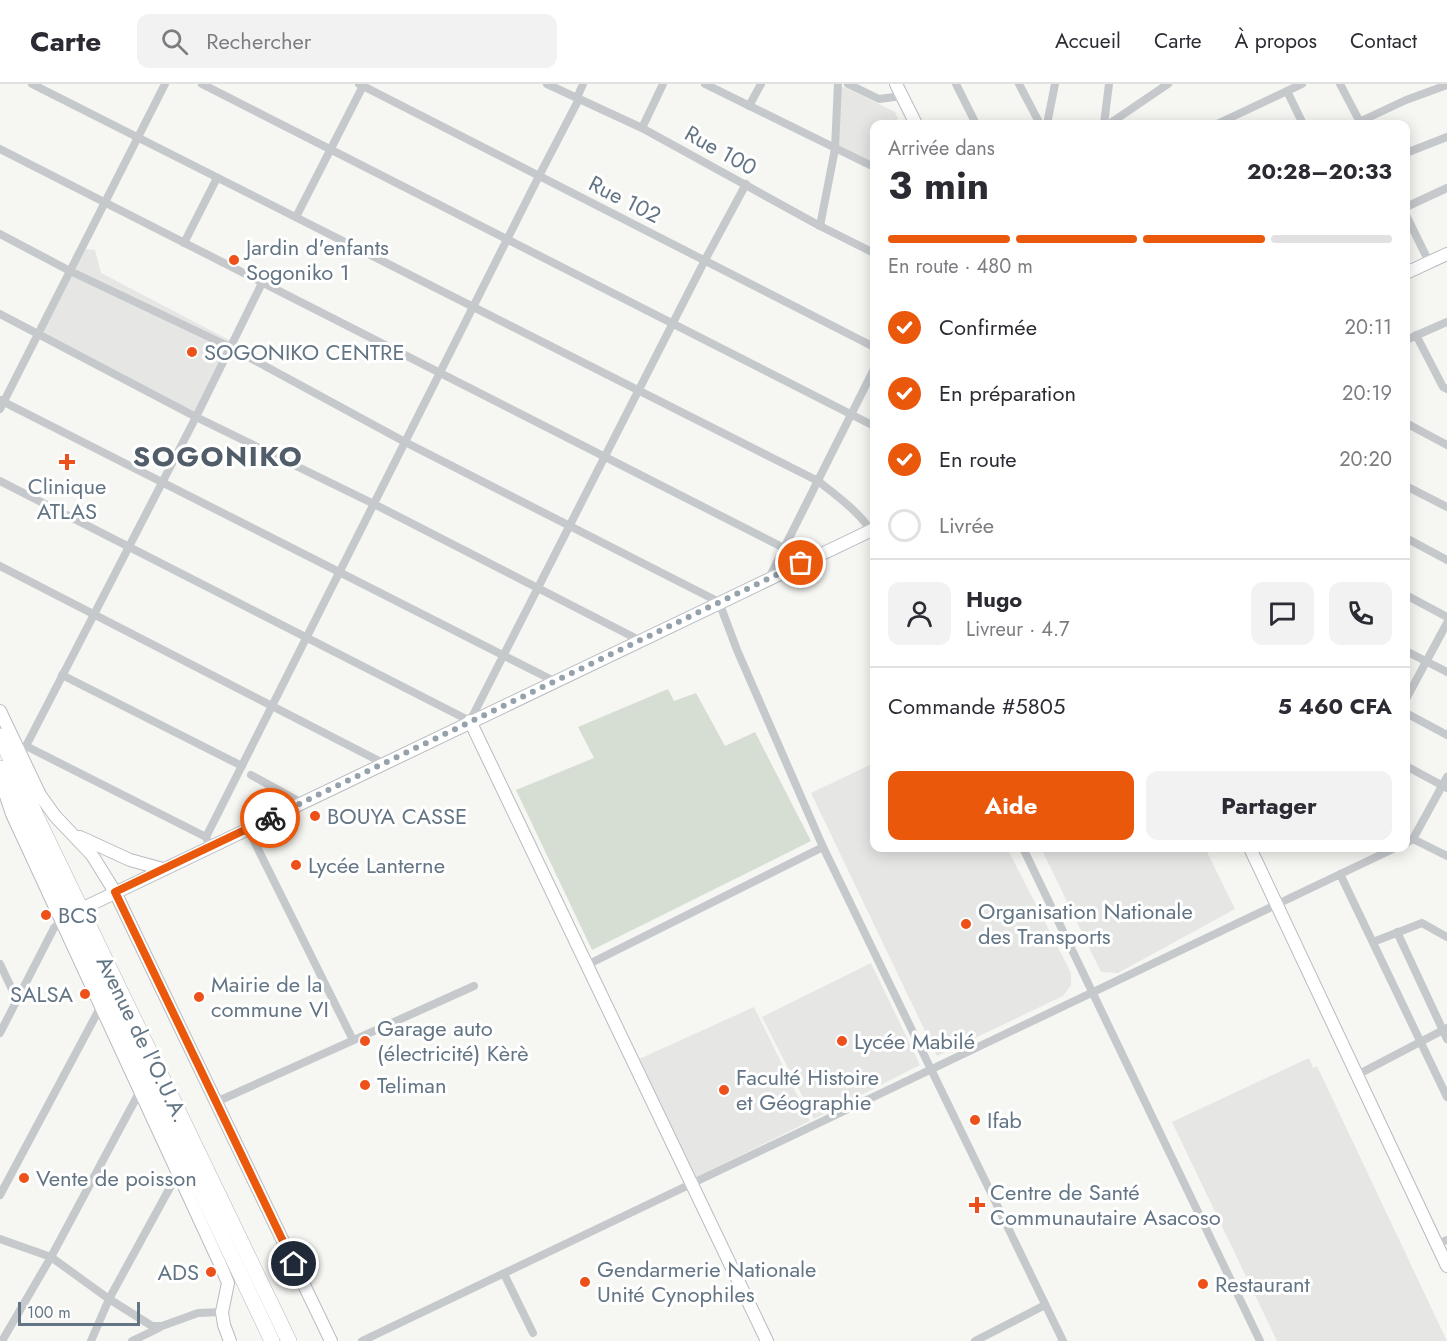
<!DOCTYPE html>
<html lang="fr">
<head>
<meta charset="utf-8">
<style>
  :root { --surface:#fff; --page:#f2f2f3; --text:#2b2b33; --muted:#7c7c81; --line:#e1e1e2; --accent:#ea580c }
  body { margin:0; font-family:Jost,sans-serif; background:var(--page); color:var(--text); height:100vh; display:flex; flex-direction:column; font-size:22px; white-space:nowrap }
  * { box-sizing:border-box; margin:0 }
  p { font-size:20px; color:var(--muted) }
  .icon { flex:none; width:33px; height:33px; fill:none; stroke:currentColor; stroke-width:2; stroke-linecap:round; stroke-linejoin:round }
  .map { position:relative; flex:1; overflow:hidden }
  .side { position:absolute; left:870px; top:36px; width:540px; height:732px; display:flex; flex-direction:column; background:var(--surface); border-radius:12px; box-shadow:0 3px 15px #0003 }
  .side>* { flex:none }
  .scale { position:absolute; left:18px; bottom:15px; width:122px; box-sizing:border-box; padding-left:6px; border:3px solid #637585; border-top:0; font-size:16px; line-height:21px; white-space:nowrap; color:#637585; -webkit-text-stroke:4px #fff; paint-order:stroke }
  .pin { position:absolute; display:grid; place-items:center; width:51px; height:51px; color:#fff; margin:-26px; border:3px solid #fff; border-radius:50%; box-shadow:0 2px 6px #0007 }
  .courier { position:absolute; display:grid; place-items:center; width:60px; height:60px; margin:-30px; border:4px solid #ea580c; border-radius:50%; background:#fff; color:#222; box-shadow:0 2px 8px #0007 }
  .overview em { font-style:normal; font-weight:700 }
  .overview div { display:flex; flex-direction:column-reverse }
  .overview { display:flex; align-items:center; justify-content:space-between; height:102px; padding:0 18px }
  h1 { font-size:39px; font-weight:700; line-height:45px }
  .bar { display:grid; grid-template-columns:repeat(4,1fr); gap:9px 6px; align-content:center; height:72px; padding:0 18px }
  .bar i { height:8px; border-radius:4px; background:var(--line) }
  .bar .active { background:var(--accent) }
  .bar p { grid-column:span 4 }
  .line { display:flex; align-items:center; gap:15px; padding:0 18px; border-top:2px solid var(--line) }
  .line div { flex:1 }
  .round { display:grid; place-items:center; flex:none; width:63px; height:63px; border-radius:12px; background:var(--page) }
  ol { padding:0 18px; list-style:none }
  li { display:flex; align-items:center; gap:18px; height:66px }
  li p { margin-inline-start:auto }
  li .icon { padding:6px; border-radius:50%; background:var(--accent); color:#fff; stroke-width:4 }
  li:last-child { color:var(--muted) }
  li i { width:33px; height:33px; border:3px solid var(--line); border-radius:50% }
  .primary-button { display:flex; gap:12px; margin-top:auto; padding:12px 18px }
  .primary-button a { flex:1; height:69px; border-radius:12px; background:var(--accent); color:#fff; font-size:24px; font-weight:700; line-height:69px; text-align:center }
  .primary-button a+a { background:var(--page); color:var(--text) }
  header { display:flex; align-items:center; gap:36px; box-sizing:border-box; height:84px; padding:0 30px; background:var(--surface); border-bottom:2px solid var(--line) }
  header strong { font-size:28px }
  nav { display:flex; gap:33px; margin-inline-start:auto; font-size:21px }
  .search { width:420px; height:54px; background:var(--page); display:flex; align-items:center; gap:15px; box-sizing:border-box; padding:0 21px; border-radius:12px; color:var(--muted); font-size:22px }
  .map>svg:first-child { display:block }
  .built { fill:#e6e7e5 }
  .green { fill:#d6ded3 }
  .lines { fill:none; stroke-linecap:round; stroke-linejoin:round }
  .secondary-casing { stroke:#b7bcc1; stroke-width:14 }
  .highway-casing { stroke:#b7bbbe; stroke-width:16 }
  .street { stroke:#c5c9cc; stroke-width:8 }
  .secondary { stroke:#fff; stroke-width:12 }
  .highway { stroke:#fff; stroke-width:15 }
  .done { stroke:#96a2ab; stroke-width:6; stroke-dasharray:0 10.8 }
  .route { stroke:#ea580c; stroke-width:8 }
  .poi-dot { fill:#ee501a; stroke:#fff; stroke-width:2 }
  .labels { text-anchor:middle; stroke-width:6; stroke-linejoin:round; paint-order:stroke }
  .street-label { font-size:22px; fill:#637585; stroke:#fff }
  .poi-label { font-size:22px; fill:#637585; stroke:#fff; text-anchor:start }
  .district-label { font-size:28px; font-weight:bold; letter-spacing:1.5px; fill:#515e6a; stroke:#fff }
</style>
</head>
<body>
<header>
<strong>Carte</strong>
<div class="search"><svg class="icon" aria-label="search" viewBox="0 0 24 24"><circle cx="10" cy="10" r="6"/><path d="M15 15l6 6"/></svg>Rechercher</div>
<nav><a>Accueil</a><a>Carte</a><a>À propos</a><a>Contact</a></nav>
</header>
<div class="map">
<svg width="1447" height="1257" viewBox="0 0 1447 1257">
  <rect width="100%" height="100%" fill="#f6f6f2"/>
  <!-- built -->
  <g class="built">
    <polygon points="844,3 895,28 898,34 895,40 874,40 874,79 839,62 840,4"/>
    <polygon points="86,165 95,166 101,189 231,257 195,329 57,257 43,248"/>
    <polygon points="874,679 874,764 1007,764 1071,889 1071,901 1063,912 937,972 811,709"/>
    <polygon points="1041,764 1205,764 1235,825 1118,889 1101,888"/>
    <polygon points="871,879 920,981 814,1035 762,933"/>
    <polygon points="754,923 810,1037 695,1094 639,975"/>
    <polygon points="1309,974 1313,984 1317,982 1447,1257 1277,1257 1172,1038"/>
  </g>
  <!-- green -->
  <polygon class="green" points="668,605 674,617 696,609 725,662 755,648 811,757 592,866 516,706 594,674 578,643"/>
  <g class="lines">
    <defs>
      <g id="secondary">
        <polyline points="896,0 916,40"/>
        <polyline points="1406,189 1447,170"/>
        <polyline points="0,627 40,711 55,732 92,771 115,808 331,1257"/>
        <polyline points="470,637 767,1257"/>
        <polyline points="3,703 12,730 220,1180 228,1199 222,1228 224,1241 230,1257"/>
        <polyline points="80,753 130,776 163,785"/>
        <polyline points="1250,764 1447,1182"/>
        <polyline points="75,828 874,445"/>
      </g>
      <g id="highway">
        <polyline points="0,652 39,738 289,1257"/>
        <polyline points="0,684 272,1257"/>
      </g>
    </defs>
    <!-- secondary casing -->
    <use href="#secondary" class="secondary-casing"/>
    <!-- highway casing -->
    <use href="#highway" class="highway-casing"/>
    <!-- street -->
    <g class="street">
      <path d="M32,0L818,397C836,411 865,432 874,453"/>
      <polyline points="202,0 874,342"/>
      <polyline points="359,0 874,263"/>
      <polyline points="547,0 642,44 820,142 874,169"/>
      <polyline points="705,0 874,83"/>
      <polyline points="848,0 879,15 902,12"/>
      <polyline points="956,0 976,40"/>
      <polyline points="1019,0 1040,40"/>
      <polyline points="1340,0 1361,40"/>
      <polyline points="1287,7 1303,40"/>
      <polyline points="577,14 583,0"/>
      <polyline points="749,22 761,0"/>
      <polyline points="1359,38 1406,16 1447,1"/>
      <polyline points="1047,40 1055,0"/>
      <polyline points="1104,40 1109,0"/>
      <polyline points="1109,40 1168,0"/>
      <polyline points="1217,40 1302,0"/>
      <polyline points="642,44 663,0"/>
      <polyline points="0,65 784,464 801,479"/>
      <polyline points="1406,69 1447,53"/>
      <polyline points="1406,123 1447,104"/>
      <polyline points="1406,131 1429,178"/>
      <polyline points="296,133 364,0"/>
      <polyline points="820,142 835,65 838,0"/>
      <polyline points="0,150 70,187 230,263 405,358 719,518 737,566 823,763 1063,1257"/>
      <polyline points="184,159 217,94"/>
      <polyline points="0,230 196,333 374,420 641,557"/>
      <polyline points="1416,251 1443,303 1447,305"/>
      <polyline points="1406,256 1447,238"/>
      <polyline points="0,316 556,598"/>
      <polyline points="0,325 165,0"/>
      <polyline points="1406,339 1447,361"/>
      <polyline points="0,397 470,637 705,176 746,100"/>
      <polyline points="1406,402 1447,423"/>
      <polyline points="1406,454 1447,476"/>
      <polyline points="0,482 383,679"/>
      <polyline points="769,494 874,285"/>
      <polyline points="1406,511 1447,533"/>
      <polyline points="1406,567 1447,588"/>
      <polyline points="62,591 242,682"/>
      <polyline points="1406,615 1447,539"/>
      <polyline points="1406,629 1447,651"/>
      <polyline points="26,662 206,753 208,758"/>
      <polyline points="15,670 26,662 196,333 262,199"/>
      <polyline points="1406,682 1447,704"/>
      <polyline points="251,691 302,719"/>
      <polyline points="248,745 353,956"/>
      <polyline points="206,753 539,92 579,15"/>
      <polyline points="1413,755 1447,772"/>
      <polyline points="1406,759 1413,755 1447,693"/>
      <polyline points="1023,764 1260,1257"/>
      <polyline points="1340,790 1447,1013"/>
      <polyline points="1397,848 1447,955"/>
      <polyline points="1373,858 1422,839 1447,853"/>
      <polyline points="0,880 17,916"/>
      <polyline points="587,881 823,763"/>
      <polyline points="0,949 54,844 64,835"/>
      <polyline points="1357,991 1447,944"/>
      <polyline points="216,1018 474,902"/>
      <polyline points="0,1111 101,922"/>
      <polyline points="0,1155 51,1173 109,1215 152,1242 162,1242 198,1229 222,1228"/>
      <polyline points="1437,1160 1447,1156"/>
      <polyline points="504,1190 533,1249"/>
      <polyline points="2,1257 51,1173 140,1007"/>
      <polyline points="91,1257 109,1215 173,1098 179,1091"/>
      <polyline points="132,1257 159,1244"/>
      <polyline points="362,1257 1395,764"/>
      <polyline points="975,1257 1045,1221"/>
    </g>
    <!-- secondary -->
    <use href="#secondary" class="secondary"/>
    <!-- highway -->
    <use href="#highway" class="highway"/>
  </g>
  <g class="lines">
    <!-- done -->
    <polyline class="done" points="270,734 801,479"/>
    <!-- route -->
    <polyline class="route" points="270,734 115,808 294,1180"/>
  </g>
  <!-- markers -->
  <g class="poi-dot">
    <circle cx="234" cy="176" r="6"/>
    <circle cx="192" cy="268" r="6"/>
    <path d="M64 369h6v6h6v6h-6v6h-6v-6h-6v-6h6z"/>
    <circle cx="315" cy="732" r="6"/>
    <circle cx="296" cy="781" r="6"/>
    <circle cx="46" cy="831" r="6"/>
    <circle cx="966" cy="840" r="6"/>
    <circle cx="85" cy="910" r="6"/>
    <circle cx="199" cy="913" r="6"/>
    <circle cx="365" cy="957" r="6"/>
    <circle cx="842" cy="957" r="6"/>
    <circle cx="365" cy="1001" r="6"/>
    <circle cx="724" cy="1006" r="6"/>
    <circle cx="975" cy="1036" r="6"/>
    <circle cx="24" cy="1094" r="6"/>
    <path d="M974 1112h6v6h6v6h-6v6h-6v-6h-6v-6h6z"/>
    <circle cx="211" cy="1188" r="6"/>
    <circle cx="585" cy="1198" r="6"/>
    <circle cx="1203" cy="1200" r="6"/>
  </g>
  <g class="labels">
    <!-- street labels -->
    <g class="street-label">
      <text transform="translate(721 66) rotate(29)" y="8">Rue 100</text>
      <text transform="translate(625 115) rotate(27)" y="8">Rue 102</text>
      <text transform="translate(143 955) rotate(64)" y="8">Avenue de l'O.U.A.</text>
    </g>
    <!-- poi labels -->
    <g class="poi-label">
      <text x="246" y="171">Jardin d'enfants<tspan x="246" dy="25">Sogoniko 1</tspan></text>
      <text x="204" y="276">SOGONIKO CENTRE</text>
      <text x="67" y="410" text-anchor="middle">Clinique<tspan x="67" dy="25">ATLAS</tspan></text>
      <text x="327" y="740">BOUYA CASSE</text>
      <text x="308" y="789">Lycée Lanterne</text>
      <text x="978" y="835">Organisation Nationale<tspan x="978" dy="25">des Transports</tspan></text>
      <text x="58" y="839">BCS</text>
      <text x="211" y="908">Mairie de la<tspan x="211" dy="25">commune VI</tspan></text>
      <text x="73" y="918" text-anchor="end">SALSA</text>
      <text x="377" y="952">Garage auto<tspan x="377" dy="25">(électricité) Kèrè</tspan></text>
      <text x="854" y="965">Lycée Mabilé</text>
      <text x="736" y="1001">Faculté Histoire<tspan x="736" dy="25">et Géographie</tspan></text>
      <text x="377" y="1009">Teliman</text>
      <text x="987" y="1044">Ifab</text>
      <text x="36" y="1102">Vente de poisson</text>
      <text x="990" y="1116">Centre de Santé<tspan x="990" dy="25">Communautaire Asacoso</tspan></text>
      <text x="597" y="1193">Gendarmerie Nationale<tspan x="597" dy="25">Unité Cynophiles</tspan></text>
      <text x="199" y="1196" text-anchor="end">ADS</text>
      <text x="1215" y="1208">Restaurant</text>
    </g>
    <!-- district labels -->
    <g class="district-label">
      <text x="218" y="382">SOGONIKO</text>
    </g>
  </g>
</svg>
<div class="scale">100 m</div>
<div class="pin" style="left:801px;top:479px;background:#ea580c"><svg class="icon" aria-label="bag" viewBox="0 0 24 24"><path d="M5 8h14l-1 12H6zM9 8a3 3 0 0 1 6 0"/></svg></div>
<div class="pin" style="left:294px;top:1180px;background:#1f2937"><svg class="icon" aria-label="home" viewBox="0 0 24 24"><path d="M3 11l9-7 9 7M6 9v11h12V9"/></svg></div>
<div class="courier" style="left:270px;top:734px"><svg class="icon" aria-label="bike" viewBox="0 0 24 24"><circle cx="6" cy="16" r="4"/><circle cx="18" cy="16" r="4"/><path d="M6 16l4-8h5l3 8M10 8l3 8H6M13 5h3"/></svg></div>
<section class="side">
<div class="overview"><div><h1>3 min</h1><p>Arrivée dans</p></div><em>20:28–20:33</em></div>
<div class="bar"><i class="active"></i><i class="active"></i><i class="active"></i><i></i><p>En route · 480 m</p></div>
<ol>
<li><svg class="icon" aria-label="check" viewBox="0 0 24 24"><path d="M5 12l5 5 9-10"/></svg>Confirmée<p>20:11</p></li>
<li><svg class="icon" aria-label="check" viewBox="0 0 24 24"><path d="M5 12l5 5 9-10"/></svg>En préparation<p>20:19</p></li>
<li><svg class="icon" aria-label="check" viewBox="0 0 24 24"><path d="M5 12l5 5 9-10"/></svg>En route<p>20:20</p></li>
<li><i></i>Livrée</li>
</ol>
<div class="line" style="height:108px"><a class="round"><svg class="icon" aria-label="person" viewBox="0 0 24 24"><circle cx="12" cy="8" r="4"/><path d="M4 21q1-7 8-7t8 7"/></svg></a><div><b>Hugo</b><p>Livreur · 4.7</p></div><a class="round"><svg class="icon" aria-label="chat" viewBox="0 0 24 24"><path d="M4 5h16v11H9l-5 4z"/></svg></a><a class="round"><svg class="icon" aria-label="phone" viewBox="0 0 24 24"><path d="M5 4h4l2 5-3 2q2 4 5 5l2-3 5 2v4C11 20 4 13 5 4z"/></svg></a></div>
<div class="line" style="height:78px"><div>Commande #5805</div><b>5 460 CFA</b></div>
<div class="primary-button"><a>Aide</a><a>Partager</a></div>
</section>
</div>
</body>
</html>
